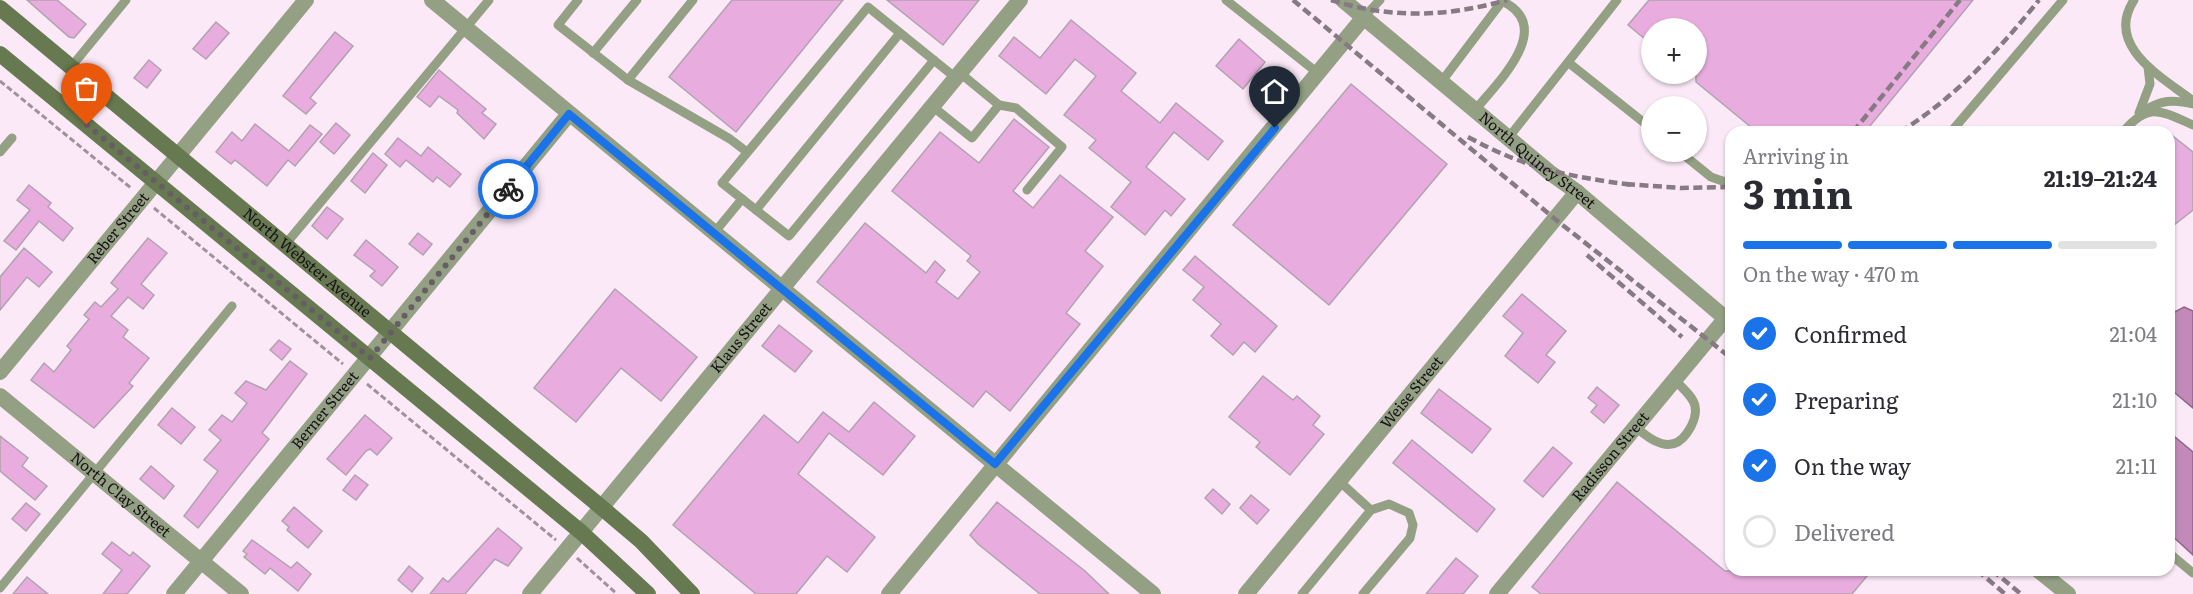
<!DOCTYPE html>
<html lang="en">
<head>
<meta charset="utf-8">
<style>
  :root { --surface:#fff; --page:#f7f7f7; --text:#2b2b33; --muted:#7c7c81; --line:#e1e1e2; --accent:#1a73e8 }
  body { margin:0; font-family:Literata,serif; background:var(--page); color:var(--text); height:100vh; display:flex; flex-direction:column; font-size:22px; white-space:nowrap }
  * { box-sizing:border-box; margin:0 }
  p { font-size:20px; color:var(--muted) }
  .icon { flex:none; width:33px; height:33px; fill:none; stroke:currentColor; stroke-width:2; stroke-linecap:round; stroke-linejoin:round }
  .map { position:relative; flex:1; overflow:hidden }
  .sheet { position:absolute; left:1725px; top:126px; width:450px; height:450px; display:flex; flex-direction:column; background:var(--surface); border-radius:18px; box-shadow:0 2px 4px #0004 }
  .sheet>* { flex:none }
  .buttons { position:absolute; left:1641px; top:18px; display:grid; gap:12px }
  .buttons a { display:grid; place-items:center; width:66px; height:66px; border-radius:50%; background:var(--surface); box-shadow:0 2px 4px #0004; font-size:30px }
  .pin { position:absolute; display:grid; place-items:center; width:51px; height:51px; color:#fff; margin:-62px -26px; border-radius:50% 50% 50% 0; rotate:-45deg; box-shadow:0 0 6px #0007 }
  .pin .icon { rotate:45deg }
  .courier { position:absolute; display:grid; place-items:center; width:60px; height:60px; margin:-30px; border:4px solid #1a73e8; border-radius:50%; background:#fff; color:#222; box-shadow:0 2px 8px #0007 }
  .summary em { font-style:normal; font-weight:700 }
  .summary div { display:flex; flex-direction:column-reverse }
  .summary { display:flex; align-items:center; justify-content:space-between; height:102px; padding:0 18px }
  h1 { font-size:39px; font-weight:700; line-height:45px }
  .bar { display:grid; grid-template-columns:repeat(4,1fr); gap:9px 6px; align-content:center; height:72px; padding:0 18px }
  .bar i { height:8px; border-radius:4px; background:var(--line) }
  .bar .selected { background:var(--accent) }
  .bar p { grid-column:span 4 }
  ol { padding:0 18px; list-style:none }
  li { display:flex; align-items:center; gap:18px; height:66px }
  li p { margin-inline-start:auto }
  li .icon { padding:6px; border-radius:50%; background:var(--accent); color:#fff; stroke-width:4 }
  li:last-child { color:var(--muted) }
  li i { width:33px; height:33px; border:3px solid var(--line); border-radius:50% }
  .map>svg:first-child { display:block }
  .water { fill:#c289b9; stroke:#8f6588; stroke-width:1.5 }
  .building { fill:#e8adde; stroke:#b2a2af; stroke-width:1.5 }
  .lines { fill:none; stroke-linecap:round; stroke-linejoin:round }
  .path { stroke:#9f929d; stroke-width:3; stroke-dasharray:6 3; stroke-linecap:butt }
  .service { stroke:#93a084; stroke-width:9 }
  .minor { stroke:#93a084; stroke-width:16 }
  .tertiary { stroke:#93a084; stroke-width:16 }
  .secondary { stroke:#677950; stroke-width:16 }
  .rail { stroke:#867a83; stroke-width:4.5; stroke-dasharray:9 4.5; stroke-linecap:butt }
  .done { stroke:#675d65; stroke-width:6; stroke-dasharray:0 10.8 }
  .route { stroke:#1a73e8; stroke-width:8 }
  .labels { text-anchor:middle; stroke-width:4.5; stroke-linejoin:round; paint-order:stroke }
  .street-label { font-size:15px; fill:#181217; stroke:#fbe9f7 }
</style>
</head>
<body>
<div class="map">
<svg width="2193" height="594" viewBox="0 0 2193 594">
  <rect width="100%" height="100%" fill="#fbe9f7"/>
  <!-- water -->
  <g class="water">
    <polygon points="2184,307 2193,311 2193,408 2169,388 2169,315"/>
    <polygon points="2169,432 2193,452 2193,555 2169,533"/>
  </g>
  <!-- building -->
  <g class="building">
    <polygon points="27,0 57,0 86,24 74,38 69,37"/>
    <polygon points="732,0 843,0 736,132 669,77"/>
    <polygon points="887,0 979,0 943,45"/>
    <polygon points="1649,0 1973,0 1865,132 1757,132 1696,82 1696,28 1652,28 1652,45 1628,25"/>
    <polygon points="1071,20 1136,73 1121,91 1160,123 1176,103 1223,141 1208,160 1174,132 1146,167 1185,199 1171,216 1165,210 1145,235 1111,207 1131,182 1089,148 1096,140 1064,115 1096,76 1075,59 1046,94 999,56 1014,37 1040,58"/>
    <polygon points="216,22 229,33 206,59 193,49"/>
    <polygon points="335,32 353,46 310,98 316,103 306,114 283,96"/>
    <polygon points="1239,39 1265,62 1243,89 1216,66"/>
    <polygon points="149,60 161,70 147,88 134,78"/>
    <polygon points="439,70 486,109 482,113 496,124 484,139 457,113 458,110 439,96 430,107 417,97"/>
    <polygon points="1351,84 1447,164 1329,305 1233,225"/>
    <polygon points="1014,119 1049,147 1013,191 1033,208 1060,175 1113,217 1085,251 1103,266 1066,313 1080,324 1010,411 986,391 973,407 817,282 865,223 926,273 935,261 945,270 936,282 958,299 980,272 967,261 971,256 892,191 940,132 979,163"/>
    <polygon points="336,123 350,135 334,154 320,142"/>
    <polygon points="255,124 289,151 310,125 322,134 295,166 288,160 267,186 235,160 231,164 216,152 232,132 242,141"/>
    <polygon points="2169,133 2193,152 2193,210 2169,229"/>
    <polygon points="398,138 421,156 428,147 461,174 450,187 437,177 433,182 406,160 400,167 385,154"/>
    <polygon points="373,153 387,165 365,193 351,181"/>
    <polygon points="29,185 51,203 48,207 73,228 63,241 39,221 16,250 4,241 30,210 17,200"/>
    <polygon points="327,207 343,219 327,239 312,226"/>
    <polygon points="418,233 432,244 423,255 409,244"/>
    <polygon points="148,238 167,253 141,284 154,295 143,309 128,297 111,316 128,330 123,337 149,358 129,383 133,386 94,428 31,380 44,363 54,372 71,350 67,346 89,319 84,315 95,302 101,307 118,289 111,283"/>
    <polygon points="366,240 398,267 382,286 370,276 375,271 354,255"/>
    <polygon points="24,248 52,272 39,287 27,277 0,310 0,277"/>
    <polygon points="1195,256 1277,326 1255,352 1244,342 1233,355 1211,336 1221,324 1193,300 1204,287 1183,270"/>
    <polygon points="615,289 697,357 661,401 621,368 576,422 534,388"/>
    <polygon points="1522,294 1566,331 1546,355 1555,362 1538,383 1505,356 1523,333 1503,316"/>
    <polygon points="779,325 812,351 795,372 762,346"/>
    <polygon points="279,340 291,349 282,360 270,350"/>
    <polygon points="290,361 307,374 262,433 269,439 198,528 184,516 218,471 204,460 221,440 209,430 222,415 232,422 247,403 235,393 246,381 266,390"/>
    <polygon points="1263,376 1293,400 1297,396 1320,416 1313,425 1324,434 1290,475 1256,447 1260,442 1229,417"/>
    <polygon points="1597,387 1619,405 1604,423 1591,412 1597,405 1588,398"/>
    <polygon points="1439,389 1491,429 1472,453 1421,413"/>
    <polygon points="874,402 915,436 883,475 829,433 798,474 875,537 847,572 827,556 796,594 756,594 673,525 764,415 798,443 823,412 849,432"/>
    <polygon points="172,408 195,427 181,444 158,425"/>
    <polygon points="365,415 392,438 377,455 370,449 366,451 346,475 327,459"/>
    <polygon points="0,436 28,458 22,466 47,486 35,500 0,471"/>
    <polygon points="1412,440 1495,509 1477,532 1393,463"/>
    <polygon points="1553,447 1572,463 1543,497 1524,481"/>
    <polygon points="151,466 174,486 164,499 140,479"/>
    <polygon points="355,475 368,485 356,500 343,490"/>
    <polygon points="1617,482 1725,571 1872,570 1852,594 1541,594 1532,587"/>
    <polygon points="1213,489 1230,504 1222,514 1205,498"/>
    <polygon points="1251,495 1269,510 1257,524 1240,508"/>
    <polygon points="997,502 1085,571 1109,594 1040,594 978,544 970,535"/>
    <polygon points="26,503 40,514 26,531 12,519"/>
    <polygon points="294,507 322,531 308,548 287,530 289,527 282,521"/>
    <polygon points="498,528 522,548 508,566 495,559 465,594 430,594 443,578 448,582"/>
    <polygon points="252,540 291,568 297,562 311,574 298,591 270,568 265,574 244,557 247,554 243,551"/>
    <polygon points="112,542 130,556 133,552 150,566 127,594 103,594 122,570 102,554"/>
    <polygon points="1456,558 1478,576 1463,594 1426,594"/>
    <polygon points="409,566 423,578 412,592 398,580"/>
    <polygon points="27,577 48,594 13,594"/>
  </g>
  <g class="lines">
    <!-- path -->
    <g class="path">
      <polyline points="0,81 131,188"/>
      <polyline points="154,208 343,364"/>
      <polyline points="367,384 556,540"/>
      <polyline points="577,558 617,594"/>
    </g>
    <!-- service -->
    <g class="service">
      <polyline points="578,0 558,25 628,80 730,139 747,152"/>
      <polyline points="1226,0 1319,74"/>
      <path d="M2134,0C2104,46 2162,77 2193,101"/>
      <polyline points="1364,17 1380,0"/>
      <polyline points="593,53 637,0"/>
      <polyline points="934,60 789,236 722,183 868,7 956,78"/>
      <polyline points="1569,63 1652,129"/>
      <polyline points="71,67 126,0"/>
      <polyline points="960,73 999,105 1016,108 1062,147 1027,190"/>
      <polyline points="628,80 693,0"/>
      <polyline points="1442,81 1503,0"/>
      <polyline points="932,106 972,138 999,105"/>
      <path d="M1476,109C1498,82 1556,27 1502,1"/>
      <path d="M2144,111C2160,100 2174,99 2193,104"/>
      <polyline points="2139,113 2150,84 2148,67"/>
      <polyline points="1951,132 2063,0"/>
      <path d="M2123,132C2148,102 2160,110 2193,125"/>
      <polyline points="1509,137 1617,0"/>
      <polyline points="0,152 12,138"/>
      <polyline points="1680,152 1711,177 1731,184"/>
      <polyline points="756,210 900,33"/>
      <polyline points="714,233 742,199"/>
      <polyline points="284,246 489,0"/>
      <path d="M1636,427C1651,441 1672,455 1687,433C1692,426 1697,415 1695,406C1693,396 1682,388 1675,380"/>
      <polyline points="1339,481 1371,510"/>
      <polyline points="2169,553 2193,573"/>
      <polyline points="0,588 232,306"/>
      <polyline points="1302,594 1371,510 1389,504 1409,513 1413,525 1410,538 1363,594"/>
    </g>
    <!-- minor -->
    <g class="minor">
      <polyline points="432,0 1153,594"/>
      <path id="s1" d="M0,372L306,0"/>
      <path id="s2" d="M0,396L241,594"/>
      <path id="s3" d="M174,594L569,114"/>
      <path id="s4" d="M530,594L1020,0"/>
      <polyline points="889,594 1364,17"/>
      <path id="s5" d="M1246,594L1577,192"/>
      <path id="s6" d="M1497,594L1725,319"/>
    </g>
    <!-- tertiary -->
    <g class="tertiary">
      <path id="s7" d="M1343,0L1549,172L1577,192L1731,323"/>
      <polyline points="2038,570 2068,594"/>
    </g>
    <!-- secondary -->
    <g class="secondary">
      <path id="s8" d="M0,8L601,507L641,541L692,594"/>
      <polyline points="0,54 581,532 648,594"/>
    </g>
    <!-- rail -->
    <g class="rail">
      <polyline points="1293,0 1555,219 1731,358"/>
      <path d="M1331,0C1391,19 1447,17 1507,0"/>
      <polyline points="1853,132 1960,0"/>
      <path d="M1900,132C1956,97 1998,51 2039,0"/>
      <path d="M1468,137C1527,169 1567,176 1632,185"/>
      <polyline points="1626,184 1681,188 1731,187"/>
      <polyline points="1587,255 1682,337"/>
      <polyline points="1977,570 2005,594"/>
      <polyline points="1992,570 2021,594"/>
    </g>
  </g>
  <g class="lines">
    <!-- done -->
    <polyline class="done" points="87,125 370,358 508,189"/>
    <!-- route -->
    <polyline class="route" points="508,189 569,114 995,464 1275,128"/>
  </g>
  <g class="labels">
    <!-- street labels -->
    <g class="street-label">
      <text dy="5" stroke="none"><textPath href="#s7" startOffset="252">North Quincy Street</textPath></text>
      <text dy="5" stroke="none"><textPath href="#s1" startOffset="186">Reber Street</textPath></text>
      <text dy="5" stroke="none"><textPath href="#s8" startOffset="399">North Webster Avenue</textPath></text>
      <text dy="5" stroke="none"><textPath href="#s4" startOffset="332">Klaus Street</textPath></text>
      <text dy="5" stroke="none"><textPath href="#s5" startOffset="261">Weise Street</textPath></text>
      <text dy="5" stroke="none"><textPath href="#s3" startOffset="238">Berner Street</textPath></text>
      <text dy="5" stroke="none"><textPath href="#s6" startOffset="178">Radisson Street</textPath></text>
      <text dy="5" stroke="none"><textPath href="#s2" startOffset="156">North Clay Street</textPath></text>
    </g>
  </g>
</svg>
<div class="buttons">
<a>+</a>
<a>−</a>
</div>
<div class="pin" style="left:87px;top:125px;background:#ea580c"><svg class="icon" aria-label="bag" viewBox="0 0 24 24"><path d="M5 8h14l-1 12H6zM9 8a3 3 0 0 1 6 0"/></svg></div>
<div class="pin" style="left:1275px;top:128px;background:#1f2937"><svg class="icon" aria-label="home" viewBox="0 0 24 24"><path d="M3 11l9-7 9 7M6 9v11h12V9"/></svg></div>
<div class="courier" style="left:508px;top:189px"><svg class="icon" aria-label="bike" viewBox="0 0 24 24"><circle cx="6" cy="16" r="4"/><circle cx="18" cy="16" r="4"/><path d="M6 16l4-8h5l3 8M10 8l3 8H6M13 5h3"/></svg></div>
<section class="sheet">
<div class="summary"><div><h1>3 min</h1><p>Arriving in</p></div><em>21:19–21:24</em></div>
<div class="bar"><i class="selected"></i><i class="selected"></i><i class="selected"></i><i></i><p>On the way · 470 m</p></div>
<ol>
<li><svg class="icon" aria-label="check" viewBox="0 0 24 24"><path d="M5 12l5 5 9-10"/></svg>Confirmed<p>21:04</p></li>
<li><svg class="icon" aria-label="check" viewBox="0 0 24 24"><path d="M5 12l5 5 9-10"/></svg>Preparing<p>21:10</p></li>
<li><svg class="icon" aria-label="check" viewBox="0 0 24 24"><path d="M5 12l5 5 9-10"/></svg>On the way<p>21:11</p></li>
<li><i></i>Delivered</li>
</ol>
</section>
</div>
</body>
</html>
